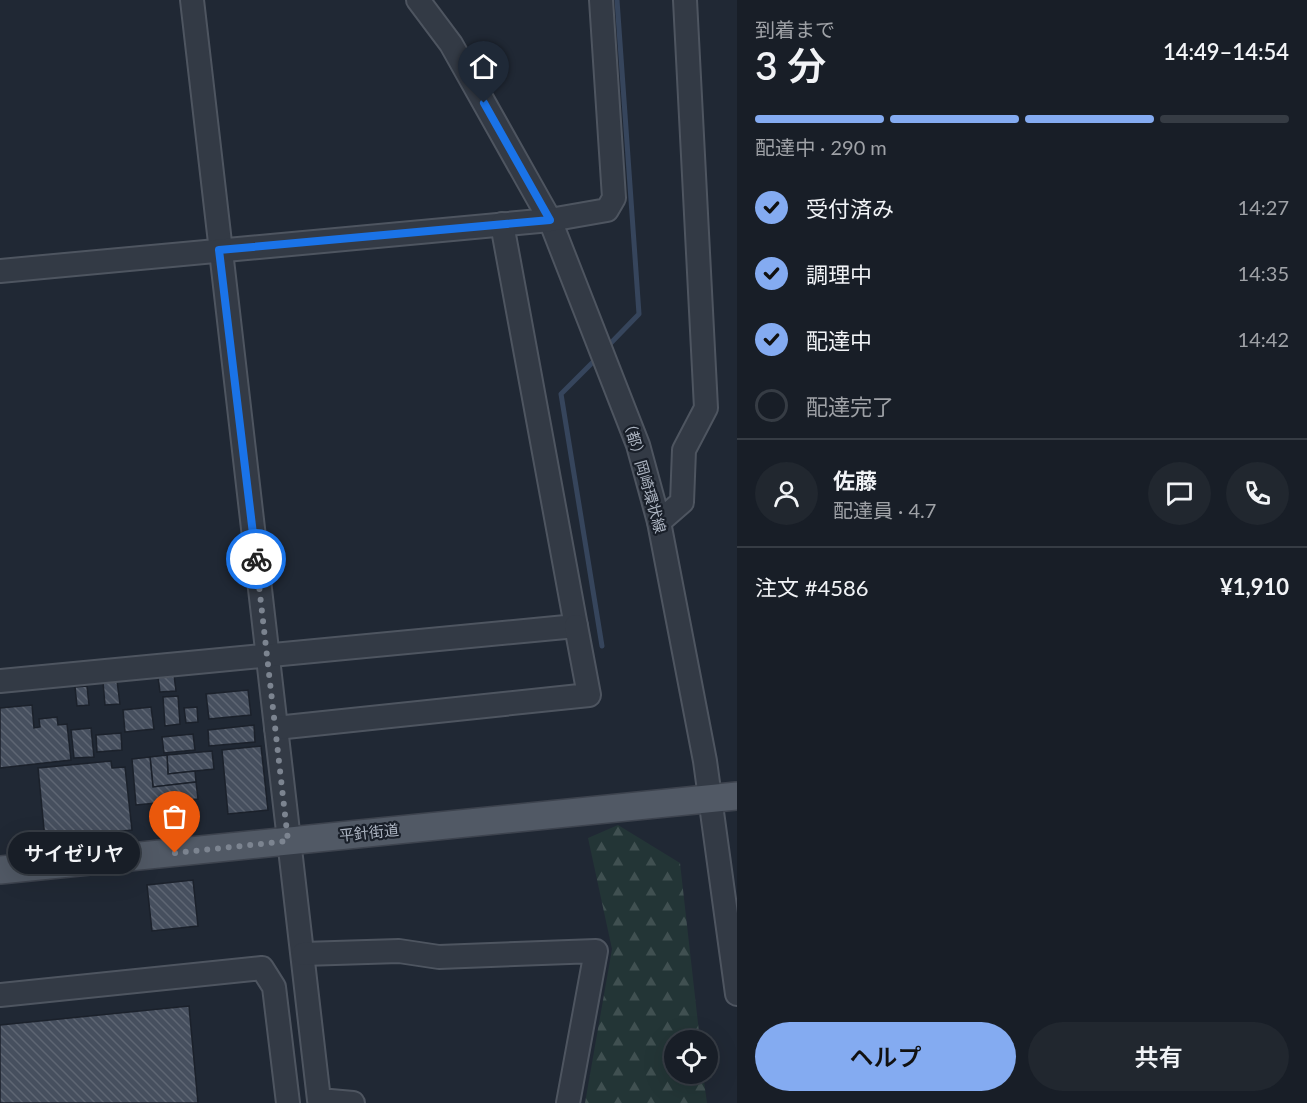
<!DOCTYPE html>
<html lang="ja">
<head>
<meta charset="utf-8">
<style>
  :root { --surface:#181e27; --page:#21272f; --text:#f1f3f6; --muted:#9fa2a7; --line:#363c44; --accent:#84abf1 }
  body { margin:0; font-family:Lato,"Noto Sans JP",sans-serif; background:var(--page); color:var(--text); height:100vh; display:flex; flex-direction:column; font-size:22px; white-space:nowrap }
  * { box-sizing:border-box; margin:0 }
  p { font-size:20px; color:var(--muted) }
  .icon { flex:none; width:33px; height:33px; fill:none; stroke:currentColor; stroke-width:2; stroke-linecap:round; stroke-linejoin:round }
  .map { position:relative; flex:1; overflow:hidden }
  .sheet { display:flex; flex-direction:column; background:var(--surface); width:570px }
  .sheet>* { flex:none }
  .fabs { position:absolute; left:664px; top:1030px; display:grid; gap:12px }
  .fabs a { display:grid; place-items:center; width:54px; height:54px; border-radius:50%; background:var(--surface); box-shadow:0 6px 24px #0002,0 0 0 2px var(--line); font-size:30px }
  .pin { position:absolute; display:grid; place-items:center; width:51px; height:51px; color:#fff; margin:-62px -26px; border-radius:50% 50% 50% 0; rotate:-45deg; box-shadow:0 0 6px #0007 }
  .pin .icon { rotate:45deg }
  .courier { position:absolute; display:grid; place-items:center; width:60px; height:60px; margin:-30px; border:4px solid #1a73e8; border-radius:50%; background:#fff; color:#222; box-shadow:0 2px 8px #0007 }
  .bubble { position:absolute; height:42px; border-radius:21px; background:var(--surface); box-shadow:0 6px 24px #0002,0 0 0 2px var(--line); font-size:20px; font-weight:600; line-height:42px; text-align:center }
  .overview em { font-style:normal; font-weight:600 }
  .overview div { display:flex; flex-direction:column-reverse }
  .overview { display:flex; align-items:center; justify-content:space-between; height:102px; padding:0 18px }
  h1 { font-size:39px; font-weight:600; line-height:45px }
  .bar { display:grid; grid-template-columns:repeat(4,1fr); gap:9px 6px; align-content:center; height:72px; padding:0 18px }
  .bar i { height:8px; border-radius:4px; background:var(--line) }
  .bar .on { background:var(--accent) }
  .bar p { grid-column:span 4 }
  .line { display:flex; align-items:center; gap:15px; padding:0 18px; border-top:2px solid var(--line) }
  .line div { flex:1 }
  .round { display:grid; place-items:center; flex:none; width:63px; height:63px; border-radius:32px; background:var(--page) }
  ol { padding:0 18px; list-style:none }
  li { display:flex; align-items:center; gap:18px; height:66px }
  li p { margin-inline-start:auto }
  li .icon { padding:6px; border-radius:50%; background:var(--accent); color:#111; stroke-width:4 }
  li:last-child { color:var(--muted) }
  li i { width:33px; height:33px; border:3px solid var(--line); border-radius:50% }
  .primary-button { display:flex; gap:12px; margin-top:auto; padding:12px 18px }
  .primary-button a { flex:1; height:69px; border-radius:36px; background:var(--accent); color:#111; font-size:24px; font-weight:600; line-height:69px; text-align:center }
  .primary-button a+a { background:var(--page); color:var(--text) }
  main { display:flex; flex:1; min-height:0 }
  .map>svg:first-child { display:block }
  .forest { fill:url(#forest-firs) }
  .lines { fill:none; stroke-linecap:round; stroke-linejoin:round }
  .stream { stroke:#36455c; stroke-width:5 }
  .building { fill:url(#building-back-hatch); stroke:#1b212b; stroke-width:1.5 }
  .minor-casing { stroke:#4e5560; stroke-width:26 }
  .major-casing { stroke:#3d434e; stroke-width:30 }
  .minor { stroke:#333a45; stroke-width:22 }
  .major { stroke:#515965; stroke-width:27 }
  .done { stroke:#7c8490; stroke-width:6; stroke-dasharray:0 10.8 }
  .route { stroke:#1a73e8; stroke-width:8 }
  .labels { text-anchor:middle; stroke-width:4.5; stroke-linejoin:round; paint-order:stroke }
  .street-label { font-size:15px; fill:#adb5c2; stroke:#191f29 }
</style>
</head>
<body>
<main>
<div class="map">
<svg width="737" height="1103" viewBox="0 0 737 1103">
  <defs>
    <pattern id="forest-firs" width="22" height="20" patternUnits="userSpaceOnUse" patternTransform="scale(1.5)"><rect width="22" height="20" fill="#233536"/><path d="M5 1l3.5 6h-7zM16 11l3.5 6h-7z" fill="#405051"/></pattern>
    <pattern id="building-back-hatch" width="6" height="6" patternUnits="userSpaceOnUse" patternTransform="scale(1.5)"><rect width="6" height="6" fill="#464f5e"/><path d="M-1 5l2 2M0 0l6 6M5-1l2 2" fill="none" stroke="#5e6673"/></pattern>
  </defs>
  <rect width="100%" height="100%" fill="#202834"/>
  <!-- forest -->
  <polygon class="forest" points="618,825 680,863 700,1041 675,1041 675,1074 703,1074 707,1103 585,1103 612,949 588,838"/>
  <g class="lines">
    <!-- stream -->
    <g class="stream">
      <polyline points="606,348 639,314 617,0"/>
      <polyline points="598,357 561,394 602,646"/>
    </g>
  </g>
  <!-- building -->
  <g class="building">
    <polygon points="174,675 176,691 160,692 158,677"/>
    <polygon points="117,681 120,704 105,705 103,682"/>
    <polygon points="87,686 89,705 77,706 75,687"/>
    <polygon points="248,690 251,715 209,719 206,694"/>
    <polygon points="178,696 180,724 165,726 163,697"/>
    <polygon points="32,705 34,728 40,727 39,719 57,717 58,725 67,724 71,760 0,768 0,708"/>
    <polygon points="151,707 154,729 125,732 123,710"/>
    <polygon points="197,707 198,722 186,723 184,708"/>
    <polygon points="254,725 255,742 209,746 208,730"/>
    <polygon points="91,728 94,757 74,758 71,730"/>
    <polygon points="121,733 122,750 97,752 96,735"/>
    <polygon points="193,734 195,750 164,753 162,737"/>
    <polygon points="261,746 268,810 228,814 222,750"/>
    <polygon points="212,751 214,769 168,774 167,755"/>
    <polygon points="167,755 168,774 195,771 196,782 153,787 150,757"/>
    <polygon points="150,757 153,787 196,782 198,799 136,805 132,759"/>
    <polygon points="111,761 112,768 125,767 132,830 45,839 38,768"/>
    <polygon points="193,880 198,926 152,931 147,885"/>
    <polygon points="189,1006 198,1103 0,1103 0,1025"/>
  </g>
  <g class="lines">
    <defs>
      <g id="minor">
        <polyline points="192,0 319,1100 353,1103"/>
        <polyline points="418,0 451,44 550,220 638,445 659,522 705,761 737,994"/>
        <polyline points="0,271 550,220 607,210 614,198 601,0"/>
        <polyline points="659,522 682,502 684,450 706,408 685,0"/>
        <polyline points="0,681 576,626 502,224"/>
        <polyline points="276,728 589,695 576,626"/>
        <polyline points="303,954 399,951 439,957 596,951 568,1103"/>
        <polyline points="0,995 262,968 274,987 288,1103"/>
      </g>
      <polyline id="major" points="0,870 737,796"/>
    </defs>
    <!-- minor casing -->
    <use href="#minor" class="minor-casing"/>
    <!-- major casing -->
    <use href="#major" class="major-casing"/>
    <!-- minor -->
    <use href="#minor" class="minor"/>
    <!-- major -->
    <use href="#major" class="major"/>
  </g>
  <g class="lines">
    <!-- done -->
    <polyline class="done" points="175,853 288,841 256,559"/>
    <!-- route -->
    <polyline class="route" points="256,559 219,250 550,220 484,103"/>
  </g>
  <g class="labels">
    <!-- street labels -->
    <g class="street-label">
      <text transform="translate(644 475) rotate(74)" y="5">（都）岡崎環状線</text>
      <text transform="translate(369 833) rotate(-6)" y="5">平針街道</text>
    </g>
  </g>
</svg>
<div class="fabs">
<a><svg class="icon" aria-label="locate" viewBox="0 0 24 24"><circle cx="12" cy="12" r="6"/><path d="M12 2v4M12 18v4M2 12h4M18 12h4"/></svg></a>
</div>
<div class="pin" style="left:175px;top:853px;background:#ea580c"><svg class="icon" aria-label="bag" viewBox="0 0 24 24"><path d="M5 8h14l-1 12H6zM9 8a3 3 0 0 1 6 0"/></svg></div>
<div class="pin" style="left:484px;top:103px;background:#1f2937"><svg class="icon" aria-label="home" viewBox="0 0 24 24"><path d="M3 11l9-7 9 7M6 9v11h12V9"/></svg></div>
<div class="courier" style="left:256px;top:559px"><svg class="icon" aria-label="bike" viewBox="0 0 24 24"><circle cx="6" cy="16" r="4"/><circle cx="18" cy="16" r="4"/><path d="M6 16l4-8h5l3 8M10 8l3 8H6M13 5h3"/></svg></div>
<div class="bubble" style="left:8px;top:832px;width:132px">サイゼリヤ</div>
</div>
<section class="sheet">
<div class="overview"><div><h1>3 分</h1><p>到着まで</p></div><em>14:49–14:54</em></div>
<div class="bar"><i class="on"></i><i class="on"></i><i class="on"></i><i></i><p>配達中 · 290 m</p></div>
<ol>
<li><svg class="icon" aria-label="check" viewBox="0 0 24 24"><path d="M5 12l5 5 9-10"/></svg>受付済み<p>14:27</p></li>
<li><svg class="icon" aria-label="check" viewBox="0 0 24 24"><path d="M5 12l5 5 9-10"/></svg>調理中<p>14:35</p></li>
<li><svg class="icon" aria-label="check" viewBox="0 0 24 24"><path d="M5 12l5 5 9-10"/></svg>配達中<p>14:42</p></li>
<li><i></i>配達完了</li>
</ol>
<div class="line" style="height:108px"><a class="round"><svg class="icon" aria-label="person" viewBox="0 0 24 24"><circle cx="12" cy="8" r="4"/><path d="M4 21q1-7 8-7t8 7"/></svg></a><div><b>佐藤</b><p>配達員 · 4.7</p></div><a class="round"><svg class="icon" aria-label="chat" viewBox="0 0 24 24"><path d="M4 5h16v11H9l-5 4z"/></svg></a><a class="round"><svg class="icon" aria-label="phone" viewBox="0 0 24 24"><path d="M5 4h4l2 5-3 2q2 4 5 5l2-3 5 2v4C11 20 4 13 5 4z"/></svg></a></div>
<div class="line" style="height:78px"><div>注文 #4586</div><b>¥1,910</b></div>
<div class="primary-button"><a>ヘルプ</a><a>共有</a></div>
</section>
</main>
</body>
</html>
